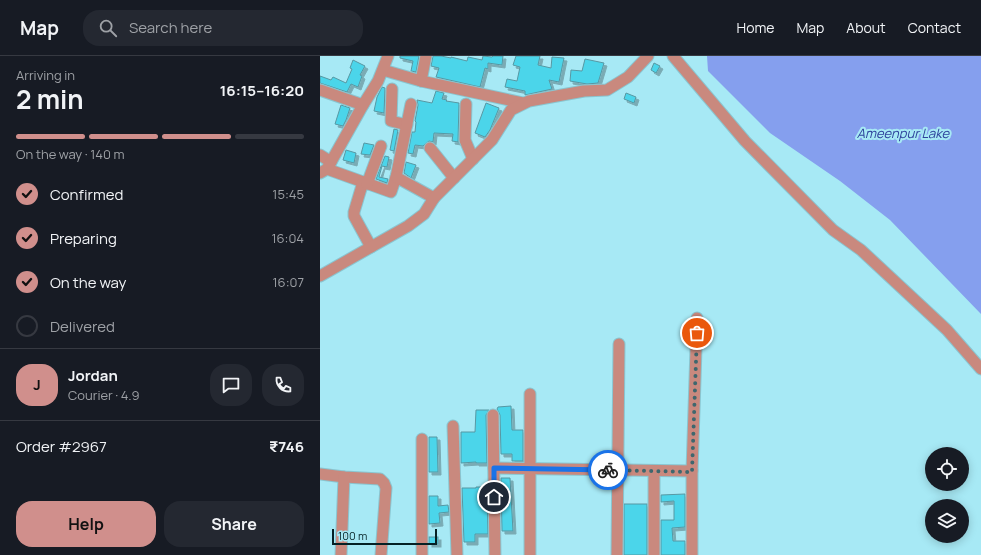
<!DOCTYPE html>
<html lang="en">
<head>
<meta charset="utf-8">
<style>
  :root { --surface:#171b24; --page:#242831; --text:#f1f3f6; --muted:#9ea1a6; --line:#363941; --accent:#d08f8c }
  body { margin:0; font-family:Manrope,sans-serif; background:var(--page); color:var(--text); height:100vh; display:flex; flex-direction:column; font-size:15px; white-space:nowrap }
  * { box-sizing:border-box; margin:0 }
  p { font-size:13px; color:var(--muted) }
  .icon { flex:none; width:22px; height:22px; fill:none; stroke:currentColor; stroke-width:2; stroke-linecap:round; stroke-linejoin:round }
  .map { position:relative; flex:1; overflow:hidden }
  .side { display:flex; flex-direction:column; background:var(--surface); width:320px }
  .side>* { flex:none }
  .tools { position:absolute; left:605px; top:391px; display:grid; gap:8px }
  .tools a { display:grid; place-items:center; width:44px; height:44px; border-radius:50%; background:var(--surface); box-shadow:0 2px 10px #0003; font-size:20px }
  .scale { position:absolute; left:12px; bottom:10px; width:105px; box-sizing:border-box; padding-left:4px; border:2px solid #052125; border-top:0; font-size:11px; line-height:14px; white-space:nowrap; color:#052125; -webkit-text-stroke:3px #a7e9f5; paint-order:stroke }
  .pin { position:absolute; display:grid; place-items:center; width:34px; height:34px; color:#fff; margin:-17px; border:2px solid #fff; border-radius:50%; box-shadow:0 1px 4px #0007 }
  .courier { position:absolute; display:grid; place-items:center; width:40px; height:40px; margin:-20px; border:3px solid #1a73e8; border-radius:50%; background:#fff; color:#222; box-shadow:0 1px 5px #0007 }
  .overview em { font-style:normal; font-weight:700 }
  .overview div { display:flex; flex-direction:column-reverse }
  .overview { display:flex; align-items:center; justify-content:space-between; height:68px; padding:0 16px }
  h1 { font-size:26px; font-weight:700; line-height:30px }
  .bar { display:grid; grid-template-columns:repeat(4,1fr); gap:6px 4px; align-content:center; height:48px; padding:0 16px }
  .bar i { height:5px; border-radius:3px; background:var(--line) }
  .bar .active { background:var(--accent) }
  .bar p { grid-column:span 4 }
  .line { display:flex; align-items:center; gap:10px; padding:0 16px; border-top:1px solid var(--line) }
  .line div { flex:1 }
  .round { display:grid; place-items:center; flex:none; width:42px; height:42px; border-radius:16px; background:var(--page) }
  ol { padding:0 16px; list-style:none }
  li { display:flex; align-items:center; gap:12px; height:44px }
  li p { margin-inline-start:auto }
  li .icon { padding:4px; border-radius:50%; background:var(--accent); color:#111; stroke-width:4 }
  li:last-child { color:var(--muted) }
  li i { width:22px; height:22px; border:2px solid var(--line); border-radius:50% }
  .action { display:flex; gap:8px; margin-top:auto; padding:8px 16px }
  .action a { flex:1; height:46px; border-radius:16px; background:var(--accent); color:#111; font-size:16px; font-weight:700; line-height:46px; text-align:center }
  .action a+a { background:var(--page); color:var(--text) }
  header { display:flex; align-items:center; gap:24px; box-sizing:border-box; height:56px; padding:0 20px; background:var(--surface); border-bottom:1px solid var(--line) }
  header strong { font-size:19px }
  nav { display:flex; gap:22px; margin-inline-start:auto; font-size:14px }
  .search { width:280px; height:36px; background:var(--page); display:flex; align-items:center; gap:10px; box-sizing:border-box; padding:0 14px; border-radius:16px; color:var(--muted); font-size:15px }
  main { display:flex; flex:1; min-height:0 }
  .map>svg:first-child { display:block }
  .water { fill:#859fee }
  .building { fill:#4bd5ea; stroke:#5798a3; filter:url(#shadow) }
  .lines { fill:none; stroke-linecap:round; stroke-linejoin:round }
  .minor-casing { stroke:#8ac5d0; stroke-width:13 }
  .minor { stroke:#c9897e; stroke-width:11 }
  .done { stroke:#3e676e; stroke-width:4; stroke-dasharray:0 7.2 }
  .route { stroke:#1a73e8; stroke-width:5 }
  .labels { text-anchor:middle; stroke-width:4; stroke-linejoin:round; paint-order:stroke }
  .water-label { font-size:13px; font-style:italic; fill:#2e429c; stroke:#a7e9f5 }
</style>
</head>
<body>
<header>
<strong>Map</strong>
<div class="search"><svg class="icon" aria-label="search" viewBox="0 0 24 24"><circle cx="10" cy="10" r="6"/><path d="M15 15l6 6"/></svg>Search here</div>
<nav><a>Home</a><a>Map</a><a>About</a><a>Contact</a></nav>
</header>
<main>
<section class="side">
<div class="overview"><div><h1>2 min</h1><p>Arriving in</p></div><em>16:15–16:20</em></div>
<div class="bar"><i class="active"></i><i class="active"></i><i class="active"></i><i></i><p>On the way · 140 m</p></div>
<ol>
<li><svg class="icon" aria-label="check" viewBox="0 0 24 24"><path d="M5 12l5 5 9-10"/></svg>Confirmed<p>15:45</p></li>
<li><svg class="icon" aria-label="check" viewBox="0 0 24 24"><path d="M5 12l5 5 9-10"/></svg>Preparing<p>16:04</p></li>
<li><svg class="icon" aria-label="check" viewBox="0 0 24 24"><path d="M5 12l5 5 9-10"/></svg>On the way<p>16:07</p></li>
<li><i></i>Delivered</li>
</ol>
<div class="line" style="height:72px"><b class="round" style="background:var(--accent);color:#111">J</b><div><b>Jordan</b><p>Courier · 4.9</p></div><a class="round"><svg class="icon" aria-label="chat" viewBox="0 0 24 24"><path d="M4 5h16v11H9l-5 4z"/></svg></a><a class="round"><svg class="icon" aria-label="phone" viewBox="0 0 24 24"><path d="M5 4h4l2 5-3 2q2 4 5 5l2-3 5 2v4C11 20 4 13 5 4z"/></svg></a></div>
<div class="line" style="height:52px"><div>Order #2967</div><b>₹746</b></div>
<div class="action"><a>Help</a><a>Share</a></div>
</section>
<div class="map">
<svg width="661" height="499" viewBox="0 0 661 499">
  <defs>
    <filter id="shadow"><feDropShadow dx="3" dy="3" stdDeviation="0" flood-color="#0004"/></filter>
  </defs>
  <rect width="100%" height="100%" fill="#a7e9f5"/>
  <!-- water -->
  <polygon class="water" points="387,0 661,0 661,258 570,164 520,125 450,77 388,15"/>
  <!-- building -->
  <g class="building">
    <polygon points="80,0 99,0 96,16 91,15 93,5 80,2"/>
    <polygon points="113,0 121,0 131,2 131,1 147,5 148,1 162,4 163,0 172,1 173,0 183,0 182,9 168,7 168,13 165,12 160,31 116,21 119,12 111,10"/>
    <polygon points="196,0 220,0 218,9 231,12 232,1 244,2 239,26 229,24 232,33 205,39 205,35 185,31 187,23 197,25 200,11 193,9"/>
    <polygon points="265,3 284,7 278,27 267,28 250,25 251,14 262,15"/>
    <polygon points="33,4 45,10 40,19 42,20 38,31 31,28 27,36 0,27 0,20 11,24 13,21 26,27 32,13 30,12"/>
    <polygon points="334,7 340,10 336,17 331,14"/>
    <polygon points="62,31 65,32 64,57 54,55 57,41"/>
    <polygon points="116,35 124,37 122,43 127,44 126,45 139,47 138,86 132,85 133,78 114,77 113,86 109,85 103,90 95,89 93,98 88,97 92,76 95,76 96,66 95,65 98,49 97,44 112,47"/>
    <polygon points="306,37 316,41 314,47 304,43"/>
    <polygon points="166,47 179,52 170,74 165,81 155,77"/>
    <polygon points="21,49 30,52 26,64 23,70 15,68"/>
    <polygon points="74,73 78,74 74,95 70,94"/>
    <polygon points="44,87 54,89 50,99 41,98"/>
    <polygon points="26,94 36,97 34,107 23,104"/>
    <polygon points="65,100 69,101 67,111 62,110 59,121 68,123 67,127 56,123"/>
    <polygon points="86,106 96,109 91,122 84,117"/>
    <polygon points="191,350 192,374 203,374 203,405 192,405 192,398 181,398 180,359 177,353 178,351"/>
    <polygon points="156,354 169,354 166,359 167,407 156,407 156,406 141,407 141,376 155,376"/>
    <polygon points="109,381 117,381 118,416 109,416"/>
    <polygon points="181,422 190,422 193,475 182,475"/>
    <polygon points="156,431 167,431 168,478 155,478 155,486 144,486 142,432 156,432"/>
    <polygon points="365,438 365,471 352,472 353,485 365,485 365,499 341,499 341,464 354,464 354,445 341,446 341,439"/>
    <polygon points="109,440 118,440 118,450 128,449 129,456 119,457 120,467 109,468"/>
    <rect x="304" y="448" width="23" height="51"/>
    <rect x="109" y="481" width="9" height="7"/>
  </g>
  <g class="lines">
    <defs>
      <g id="minor">
        <polyline points="106,0 101,25 203,47"/>
        <polyline points="353,0 425,85 513,174 541,194 627,274 661,313"/>
        <polyline points="63,14 101,25"/>
        <polyline points="72,33 71,65 87,69"/>
        <polyline points="0,34 43,49"/>
        <polyline points="146,48 145,84 153,103"/>
        <polyline points="110,92 134,122"/>
        <polyline points="0,99 11,106"/>
        <polyline points="7,113 71,136 76,121 91,48"/>
        <polyline points="0,117 7,113 43,49 58,25 68,0"/>
        <polyline points="76,121 114,142"/>
        <polyline points="43,126 34,156 34,160 51,191"/>
        <polyline points="47,128 61,90"/>
        <polyline points="0,220 88,170 104,158 114,142 172,84 191,54 209,45 264,35 287,34 308,21 328,0"/>
        <polyline points="210,338 210,499"/>
        <polyline points="173,359 175,499"/>
        <polyline points="133,370 137,499"/>
        <polyline points="102,383 102,499"/>
        <polyline points="174,412 372,415"/>
        <polyline points="334,415 334,499"/>
        <polyline points="0,418 24,421 60,423 64,427 66,432 61,499"/>
        <polyline points="21,499 24,421"/>
        <polyline points="297,499 299,288"/>
        <polyline points="372,499 372,415 377,262"/>
      </g>
    </defs>
    <!-- minor casing -->
    <use href="#minor" class="minor-casing"/>
    <!-- minor -->
    <use href="#minor" class="minor"/>
  </g>
  <g class="lines">
    <!-- done -->
    <polyline class="done" points="288,414 372,416 377,277"/>
    <!-- route -->
    <polyline class="route" points="174,441 174,412 288,414"/>
  </g>
  <g class="labels">
    <!-- water labels -->
    <g class="water-label">
      <text x="583" y="82">Ameenpur Lake</text>
    </g>
  </g>
</svg>
<div class="tools">
<a><svg class="icon" aria-label="locate" viewBox="0 0 24 24"><circle cx="12" cy="12" r="6"/><path d="M12 2v4M12 18v4M2 12h4M18 12h4"/></svg></a>
<a><svg class="icon" aria-label="layers" viewBox="0 0 24 24"><path d="M12 4l9 5-9 5-9-5zM3 14l9 5 9-5"/></svg></a>
</div>
<div class="scale">100 m</div>
<div class="pin" style="left:377px;top:277px;background:#ea580c"><svg class="icon" aria-label="bag" viewBox="0 0 24 24"><path d="M5 8h14l-1 12H6zM9 8a3 3 0 0 1 6 0"/></svg></div>
<div class="pin" style="left:174px;top:441px;background:#1f2937"><svg class="icon" aria-label="home" viewBox="0 0 24 24"><path d="M3 11l9-7 9 7M6 9v11h12V9"/></svg></div>
<div class="courier" style="left:288px;top:414px"><svg class="icon" aria-label="bike" viewBox="0 0 24 24"><circle cx="6" cy="16" r="4"/><circle cx="18" cy="16" r="4"/><path d="M6 16l4-8h5l3 8M10 8l3 8H6M13 5h3"/></svg></div>
</div>
</main>
</body>
</html>
